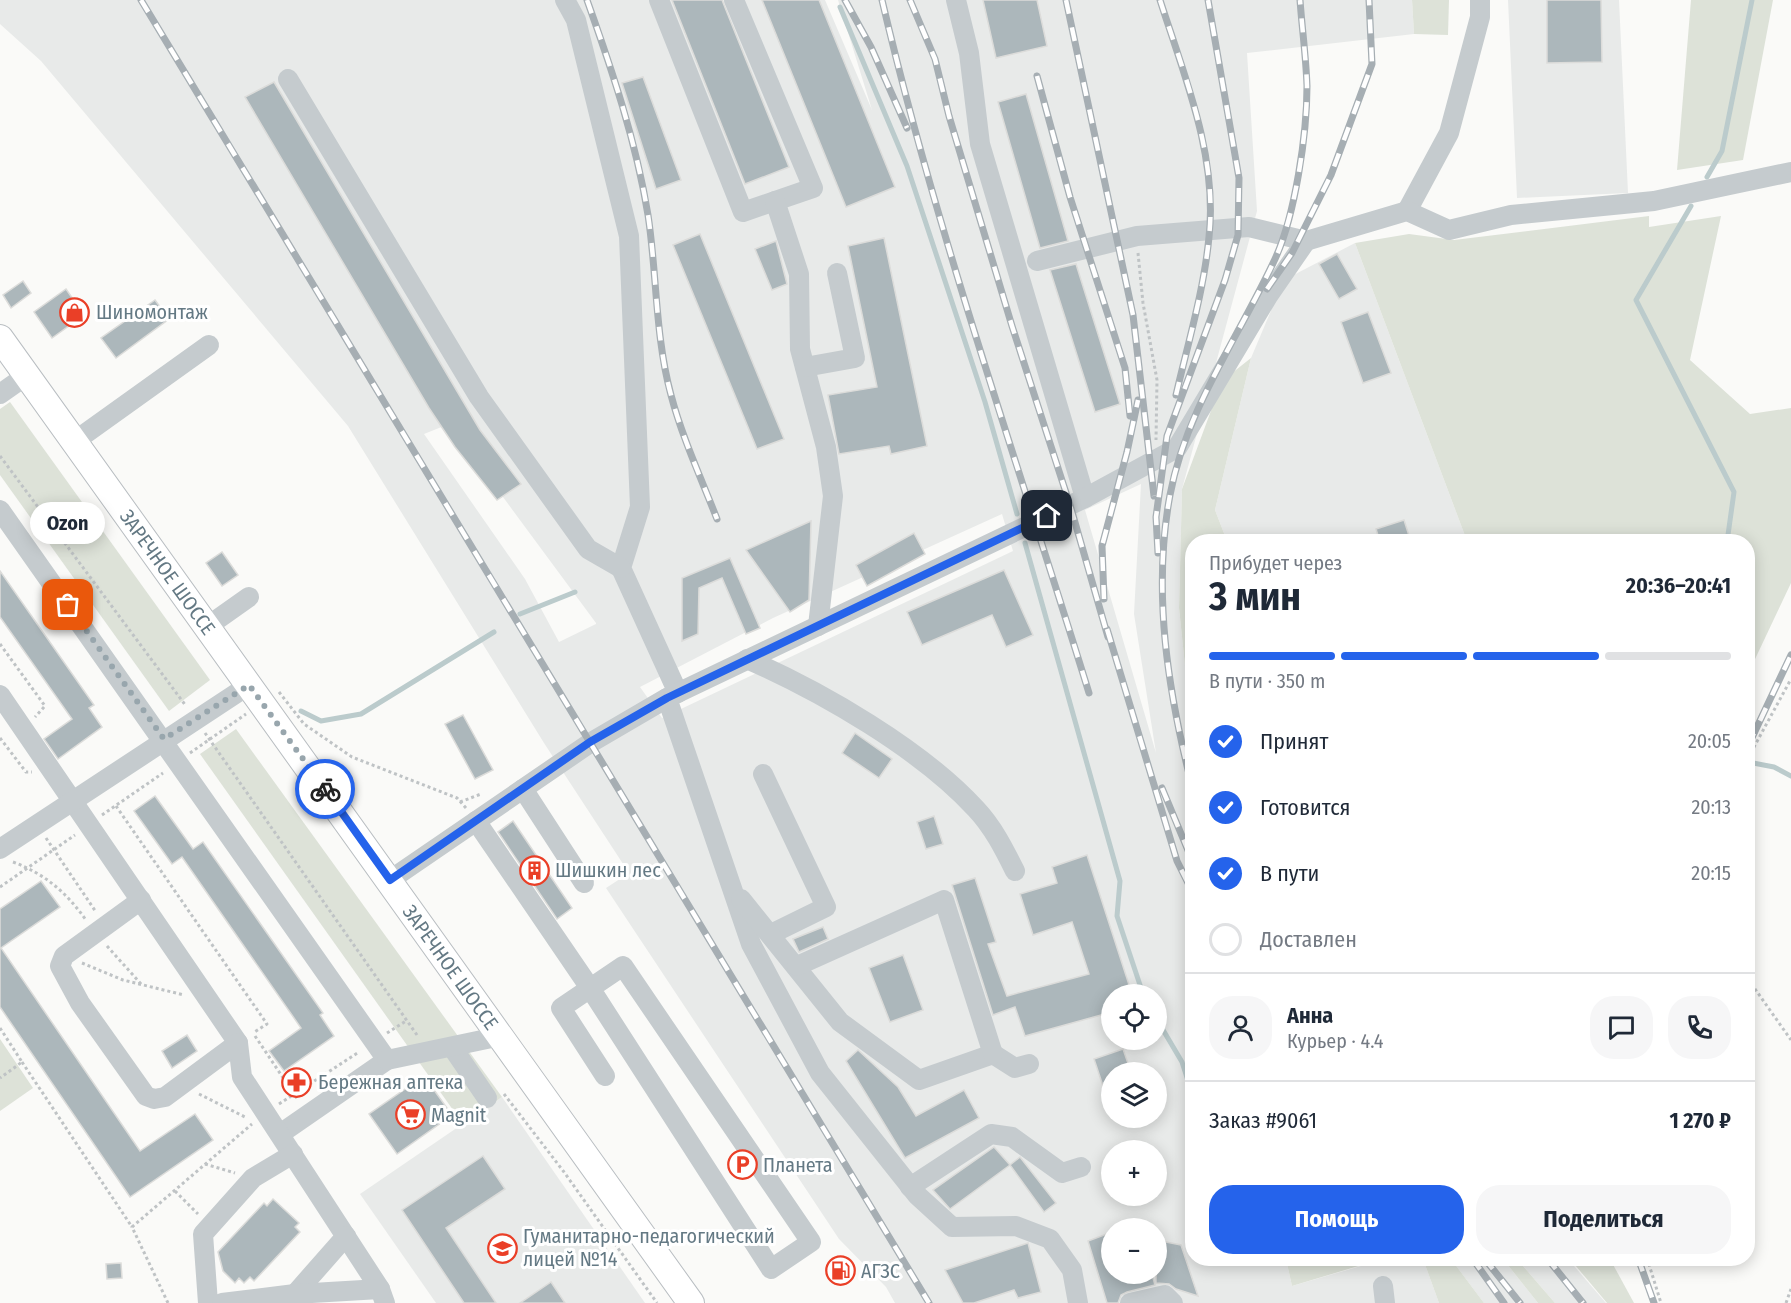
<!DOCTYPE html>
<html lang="ru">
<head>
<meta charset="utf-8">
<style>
  :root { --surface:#fff; --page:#f6f6f7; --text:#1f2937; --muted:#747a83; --line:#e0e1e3; --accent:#2563eb }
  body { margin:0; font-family:"Fira Sans Condensed",sans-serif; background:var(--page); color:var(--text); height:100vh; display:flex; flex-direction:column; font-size:22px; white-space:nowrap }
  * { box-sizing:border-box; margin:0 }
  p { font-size:20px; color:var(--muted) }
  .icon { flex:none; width:33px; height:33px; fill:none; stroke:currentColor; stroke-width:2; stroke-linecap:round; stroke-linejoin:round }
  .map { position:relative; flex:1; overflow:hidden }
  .details { position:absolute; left:1185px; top:534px; width:570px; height:732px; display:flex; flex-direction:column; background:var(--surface); border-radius:24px; box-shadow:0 3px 15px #0003 }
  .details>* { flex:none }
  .buttons { position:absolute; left:1101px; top:984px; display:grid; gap:12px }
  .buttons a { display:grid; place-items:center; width:66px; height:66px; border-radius:50%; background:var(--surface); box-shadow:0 3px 15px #0003; font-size:30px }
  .pin { position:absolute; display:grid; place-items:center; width:51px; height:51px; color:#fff; margin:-26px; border-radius:12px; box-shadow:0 3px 9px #0006 }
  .courier { position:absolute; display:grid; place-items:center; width:60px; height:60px; margin:-30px; border:4px solid #2563eb; border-radius:50%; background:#fff; color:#222; box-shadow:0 2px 8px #0007 }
  .bubble { position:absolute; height:42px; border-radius:21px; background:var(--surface); box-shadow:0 3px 15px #0003; font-size:20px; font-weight:700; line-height:42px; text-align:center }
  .head em { font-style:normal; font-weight:700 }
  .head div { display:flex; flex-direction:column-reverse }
  .head { display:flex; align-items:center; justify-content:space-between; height:102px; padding:0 24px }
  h1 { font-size:39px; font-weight:700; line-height:45px }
  .bar { display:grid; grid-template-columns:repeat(4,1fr); gap:9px 6px; align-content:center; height:72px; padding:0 24px }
  .bar i { height:8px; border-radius:4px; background:var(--line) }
  .bar .active { background:var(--accent) }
  .bar p { grid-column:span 4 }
  .line { display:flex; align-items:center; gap:15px; padding:0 24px; border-top:2px solid var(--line) }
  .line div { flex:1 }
  .round { display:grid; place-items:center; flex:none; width:63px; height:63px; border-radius:24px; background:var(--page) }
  ol { padding:0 24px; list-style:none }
  li { display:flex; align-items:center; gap:18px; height:66px }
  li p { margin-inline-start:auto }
  li .icon { padding:6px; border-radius:50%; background:var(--accent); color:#fff; stroke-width:4 }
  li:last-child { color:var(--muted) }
  li i { width:33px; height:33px; border:3px solid var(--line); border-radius:50% }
  .button { display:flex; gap:12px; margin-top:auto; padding:12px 24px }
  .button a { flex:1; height:69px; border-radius:24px; background:var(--accent); color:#fff; font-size:24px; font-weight:700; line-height:69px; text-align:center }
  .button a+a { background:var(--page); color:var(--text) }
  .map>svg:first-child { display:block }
  .built { fill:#e8eae9; fill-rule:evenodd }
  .green { fill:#dde2d8 }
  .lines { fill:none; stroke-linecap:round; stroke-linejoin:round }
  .stream { stroke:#bbcbcc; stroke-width:5 }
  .building { fill:#acb7bb; stroke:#dcdcda; stroke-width:1.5 }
  .major-casing { stroke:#b9bec2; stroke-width:28 }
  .path { stroke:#bfc3c5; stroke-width:3; stroke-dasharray:3 3; stroke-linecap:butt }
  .minor { stroke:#c5cbce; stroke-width:20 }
  .major { stroke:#fff; stroke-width:26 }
  .rail-casing { stroke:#a6aeb3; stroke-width:7 }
  .rail { stroke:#fff; stroke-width:4.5; stroke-dasharray:14; stroke-linecap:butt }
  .done { stroke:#98a6ad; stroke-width:6; stroke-dasharray:0 10.8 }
  .route { stroke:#2563eb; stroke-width:8 }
  .labels { text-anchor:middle; stroke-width:6; stroke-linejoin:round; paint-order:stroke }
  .poi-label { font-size:20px; fill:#647984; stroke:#fff; text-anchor:start }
  .street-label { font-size:20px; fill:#647984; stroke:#fff }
</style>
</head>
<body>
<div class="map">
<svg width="1791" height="1303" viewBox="0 0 1791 1303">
  <rect width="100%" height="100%" fill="#fafaf8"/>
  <!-- built -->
  <g class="built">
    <path d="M0,0H825L872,110L838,0H1412L1414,34L1247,53L1257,211L1182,489L1179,608L1192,733V1258L1286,1259L1292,1286L1385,1259H1423L1439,1303H895L886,1287L839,1239L606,888L629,873L544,743L348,426L41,61L0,24ZM449,424L596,623V624L559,642L525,579L424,434ZM1141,484L1134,614L1156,753L1085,510ZM1002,514L1013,551L662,718L640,687L773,618ZM1112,994H1156V1040H1112ZM1112,1072H1156V1118H1112ZM1112,1150H1156V1196H1112ZM1112,1228H1156V1274H1112Z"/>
    <polygon points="1508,0 1619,0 1628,193 1517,198"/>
    <polygon points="1355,243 1467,541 1227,541 1215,510 1251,358 1284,280"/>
    <polygon points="502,1097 645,1303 436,1303 360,1194"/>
    <polygon points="1451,1259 1503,1259 1538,1303 1484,1303"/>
    <polygon points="1517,1259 1568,1259 1606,1303 1555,1303"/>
  </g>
  <!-- green -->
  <g class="green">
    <polygon points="1412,0 1449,0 1448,35 1414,34"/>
    <polygon points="1691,0 1773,0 1743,160 1677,170"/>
    <polygon points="1649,216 1649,227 1721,216 1690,360 1750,414 1791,408 1791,583 1748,674 1748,542 1467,541 1355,243 1409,234 1454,240"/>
    <polygon points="1251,358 1215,510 1227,541 1192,542 1192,733 1179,608 1182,489 1222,381"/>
    <polygon points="10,402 210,680 169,711 0,475 0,409"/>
    <polygon points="236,729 502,1097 463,1124 200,754"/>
    <polygon points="0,1039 33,1088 0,1111"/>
    <polygon points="1385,1258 1292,1286 1286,1259 1286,1258"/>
    <polygon points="1423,1259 1451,1259 1484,1303 1439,1303"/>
    <polygon points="1503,1259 1517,1259 1555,1303 1538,1303"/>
    <polygon points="1570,1259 1610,1259 1634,1303 1607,1303"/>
  </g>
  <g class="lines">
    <!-- stream -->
    <g class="stream">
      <polyline points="840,7 907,166 985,402 1017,514"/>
      <polyline points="1707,177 1722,151 1752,0"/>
      <polyline points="1691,206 1636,300 1734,492 1727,542"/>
      <polyline points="1025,543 1120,881 1117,916 1143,994"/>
      <polyline points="520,614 575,592"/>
      <polyline points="301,711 321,721 361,714 494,632"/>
      <polyline points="1748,762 1774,767 1791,776"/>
      <polyline points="1156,1018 1182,1062 1192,1093"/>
    </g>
  </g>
  <!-- building -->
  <g class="building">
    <polygon points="672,0 722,0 789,167 745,184"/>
    <polygon points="762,0 819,0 895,187 846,207"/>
    <polygon points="983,0 1037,0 1047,46 996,58"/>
    <polygon points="1547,0 1601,0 1602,62 1547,63"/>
    <polygon points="643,77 681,180 656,189 622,83"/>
    <polygon points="274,82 480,430 521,484 497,500 455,447 429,408 245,97"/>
    <polygon points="1026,94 1068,241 1040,248 998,102"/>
    <polygon points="700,234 784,439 757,449 673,245"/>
    <polygon points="884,238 927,446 891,454 889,446 839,454 828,395 877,387 848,246"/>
    <polygon points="776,241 787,284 772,290 755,249"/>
    <polygon points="1337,254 1357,289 1339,299 1319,264"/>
    <polygon points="1076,264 1120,404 1095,412 1050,270"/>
    <polygon points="23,281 31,293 11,308 3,295"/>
    <polygon points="66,289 84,315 52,338 34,312"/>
    <polygon points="155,300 169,319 116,358 101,338"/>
    <polygon points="1368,312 1391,373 1363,383 1341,322"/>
    <polygon points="1404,520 1411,542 1380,542 1376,529"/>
    <polygon points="811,521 809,600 790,612 746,550"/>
    <polygon points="914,533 925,554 867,586 856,565"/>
    <polygon points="222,552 238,575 222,586 206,563"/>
    <polygon points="730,558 760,628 746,634 722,578 699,588 698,634 682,641 682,578"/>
    <polygon points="1004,570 1033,635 1006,647 992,615 922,645 907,612"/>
    <polygon points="0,571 94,705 89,708 102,727 58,759 44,739 72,719 0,617"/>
    <polygon points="463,715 493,770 475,779 445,724"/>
    <polygon points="855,733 892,759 879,778 842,753"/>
    <polygon points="155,796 193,849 203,842 323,1013 320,1015 334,1036 284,1071 269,1051 301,1028 182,857 172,864 134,811"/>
    <polygon points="934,816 943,844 926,849 917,822"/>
    <polygon points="513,821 572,908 557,919 498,832"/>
    <polygon points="1087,855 1132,994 1112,994 1112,1012 1025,1036 1015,1007 993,1015 952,885 975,878 996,942 988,944 1007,996 1089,974 1072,922 1033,935 1020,894 1057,883 1052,867"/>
    <polygon points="41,881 60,907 1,948 140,1151 195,1114 213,1140 130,1197 0,1007 0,909"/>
    <polygon points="823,927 828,939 799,952 793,939"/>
    <polygon points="903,955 923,1010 890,1022 869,968"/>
    <polygon points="187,1035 197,1051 172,1068 162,1051"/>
    <polygon points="1123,1049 1131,1072 1112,1072 1112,1103 1109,1104 1094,1059"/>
    <polygon points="858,1050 898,1087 916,1116 964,1090 979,1118 905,1158 846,1061"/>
    <polygon points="424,1076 452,1115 397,1154 369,1114"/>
    <polygon points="994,1147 1010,1165 950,1209 933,1190"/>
    <polygon points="483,1156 505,1189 446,1228 496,1303 464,1303 402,1210"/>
    <polygon points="1020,1157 1056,1203 1044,1212 1010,1165"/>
    <polygon points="273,1199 299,1223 295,1227 300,1232 254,1281 250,1277 244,1283 239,1278 235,1283 223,1271 218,1252 264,1203 267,1206"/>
    <polygon points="1112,1232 1112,1274 1152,1274 1155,1285 1127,1292 1121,1295 1118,1303 1107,1303 1088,1241"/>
    <polygon points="1156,1240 1181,1245 1198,1296 1176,1289 1169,1284 1156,1283"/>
    <polygon points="1028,1243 1041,1292 1018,1298 1014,1290 974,1303 963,1303 945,1270"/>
    <polygon points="121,1263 122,1278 107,1279 106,1264"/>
    <polygon points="551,1282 565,1303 520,1303"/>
  </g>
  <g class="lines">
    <defs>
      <g id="major">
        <path id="s1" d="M0,338L691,1303"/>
      </g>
    </defs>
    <!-- major casing -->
    <use href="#major" class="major-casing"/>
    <!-- path -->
    <g class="path">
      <polyline points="1138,253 1143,303 1157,380 1156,440"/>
      <polyline points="0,456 186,706"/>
      <polyline points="0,644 45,706 35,717"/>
      <polyline points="279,692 304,724 352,757 457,798 466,808"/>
      <polyline points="205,733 417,1035"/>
      <polyline points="0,738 26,772 32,772"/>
      <polyline points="190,753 246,714"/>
      <polyline points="1748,758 1791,679"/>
      <polyline points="460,802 481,794"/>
      <polyline points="116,806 267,1024 253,1033"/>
      <polyline points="102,815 163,773"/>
      <polyline points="46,838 96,912"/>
      <path d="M13,862C45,874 66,892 86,920"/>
      <polyline points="0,887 75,835"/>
      <polyline points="107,946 141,984"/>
      <polyline points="82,963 123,980 184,995"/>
      <polyline points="1748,979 1791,1040"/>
      <polyline points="0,1028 22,1062 0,1078"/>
      <polyline points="387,1033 406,1021"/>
      <polyline points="255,1036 298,1100"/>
      <polyline points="22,1062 132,1227"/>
      <polyline points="199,1094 247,1118"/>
      <polyline points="504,1094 564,1172 657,1303"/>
      <polyline points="279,1104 359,1052"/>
      <polyline points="205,1164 235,1173"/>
      <polyline points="175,1191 198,1214"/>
      <polyline points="1647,1258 1661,1303"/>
      <polyline points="168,1303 132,1227 252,1124"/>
      <polyline points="1786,1303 1791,1289"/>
    </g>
    <!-- minor -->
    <g class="minor">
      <polyline points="565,0 576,20 629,236 640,507 621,568 678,693"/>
      <polyline points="659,0 743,212 813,188 734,0"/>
      <polyline points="956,0 969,53 980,144 1085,498"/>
      <polyline points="288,79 479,397 588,549 621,568"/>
      <polyline points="775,201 799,274 800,349 826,447 833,496 818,626"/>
      <polyline points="1407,211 1449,133 1480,17 1480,0"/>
      <polyline points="1037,261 1137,236 1249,227 1306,241 1407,211 1449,230 1511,215 1654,201 1791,172"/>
      <polyline points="805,367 855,358 837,273"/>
      <polyline points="0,394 27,375"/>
      <polyline points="75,441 209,345"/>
      <polyline points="0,510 387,1060 280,1134"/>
      <polyline points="208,626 249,597"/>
      <path d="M747,659C822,692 921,749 976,809C993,827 1004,849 1015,871"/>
      <polyline points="0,695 238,1043 242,1077 380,1289 385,1303"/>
      <polyline points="667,698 751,944 820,1073 917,1195 952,1227 1016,1226 1050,1239 1072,1270 1078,1303"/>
      <polyline points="763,774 826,907 771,934"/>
      <polyline points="523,789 584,883"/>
      <polyline points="476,821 590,988 771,1269 811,1242 623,966 561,1008 605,1076"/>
      <polyline points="0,849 249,685"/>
      <polyline points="390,880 590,743 667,698 1085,498 1177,448 1268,296 1306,241"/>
      <polyline points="741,899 840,1022 919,1080 993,1054 1015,1068 1029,1064"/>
      <polyline points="141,900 64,956 60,966 80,1003 146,1096 154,1099 165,1097 238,1043"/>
      <polyline points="797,966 944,900 993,1054"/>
      <polyline points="452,1047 487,1098"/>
      <polyline points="387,1060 501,1036"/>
      <polyline points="910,1187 991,1134 1012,1137 1062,1173 1081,1167"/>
      <polyline points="1383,1286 1385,1303"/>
      <polyline points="295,1294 346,1236"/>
      <polyline points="208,1303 203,1234 253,1178 293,1154"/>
      <polyline points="222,1303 295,1294 380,1289"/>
      <polyline points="1130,1303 1165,1295 1173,1303"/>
    </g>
    <!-- major -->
    <use href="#major" class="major"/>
    <defs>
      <g id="rail">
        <polyline points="141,0 929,1303"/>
        <path d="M587,0C612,70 636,141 648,215C657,274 655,336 671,395C682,437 701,478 717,519"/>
        <polyline points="845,0 871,47 907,128"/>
        <path d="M882,0C937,235 1018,463 1089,693"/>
        <polyline points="910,0 935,59 949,116 1012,326 1070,505 1108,637"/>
        <polyline points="1066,0 1133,315 1154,496"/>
        <path d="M1160,0C1184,75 1218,156 1209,237C1204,290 1188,343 1176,395"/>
        <polyline points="1037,76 1070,197 1125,368 1130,416"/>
        <polyline points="1267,289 1292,253 1331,175 1372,64 1369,0"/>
        <polyline points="1158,553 1156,517 1167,436 1225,280 1238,235 1239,178 1208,0"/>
        <polyline points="1104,599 1102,546 1127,452 1138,400"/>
        <polyline points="1107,629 1177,861 1192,891"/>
        <polyline points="1748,746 1791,655"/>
        <path d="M1192,786C1168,692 1152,592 1170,495C1186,409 1239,337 1275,259C1295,216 1307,134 1307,86C1306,57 1302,28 1300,0"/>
        <polyline points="1162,788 1192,860"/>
        <polyline points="1472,1258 1504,1303"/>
        <polyline points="1484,1258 1520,1303"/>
        <polyline points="1547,1258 1583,1303"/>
        <polyline points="1638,1258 1654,1303"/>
      </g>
    </defs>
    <!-- rail casing -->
    <use href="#rail" class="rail-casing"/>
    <!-- rail -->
    <use href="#rail" class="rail"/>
  </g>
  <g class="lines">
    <!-- done -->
    <polyline class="done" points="68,605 164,739 249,685 325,789"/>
    <!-- route -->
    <polyline class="route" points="325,789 390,880 590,742 667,698 1047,516"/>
  </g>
  <!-- icons -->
  <defs>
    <symbol id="shop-ring" viewBox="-11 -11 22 22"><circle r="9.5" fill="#fff" stroke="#ea3f27" stroke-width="1.5"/><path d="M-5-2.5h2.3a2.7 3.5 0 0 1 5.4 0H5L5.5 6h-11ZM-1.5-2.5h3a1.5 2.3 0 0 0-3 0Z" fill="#ea3f27"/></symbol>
    <symbol id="building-ring" viewBox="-11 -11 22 22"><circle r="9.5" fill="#fff" stroke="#ea3f27" stroke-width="1.5"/><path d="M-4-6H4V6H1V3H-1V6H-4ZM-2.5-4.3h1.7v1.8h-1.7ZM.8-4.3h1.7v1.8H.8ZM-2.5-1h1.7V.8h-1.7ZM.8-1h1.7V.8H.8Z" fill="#ea3f27"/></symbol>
    <symbol id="pharmacy-ring" viewBox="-11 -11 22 22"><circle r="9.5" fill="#fff" stroke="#ea3f27" stroke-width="1.5"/><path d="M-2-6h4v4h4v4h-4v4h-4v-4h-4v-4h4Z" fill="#ea3f27"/></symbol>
    <symbol id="supermarket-ring" viewBox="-11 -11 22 22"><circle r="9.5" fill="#fff" stroke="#ea3f27" stroke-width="1.5"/><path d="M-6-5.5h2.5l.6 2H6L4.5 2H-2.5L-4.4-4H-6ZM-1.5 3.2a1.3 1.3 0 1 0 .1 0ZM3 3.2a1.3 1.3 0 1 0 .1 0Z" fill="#ea3f27"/></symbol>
    <symbol id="parking-ring" viewBox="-11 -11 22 22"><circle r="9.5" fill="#fff" stroke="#ea3f27" stroke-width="1.5"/><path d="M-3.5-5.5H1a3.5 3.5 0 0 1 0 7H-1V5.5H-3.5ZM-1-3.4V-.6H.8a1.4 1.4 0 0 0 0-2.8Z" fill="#ea3f27"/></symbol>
    <symbol id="school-ring" viewBox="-11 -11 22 22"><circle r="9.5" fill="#fff" stroke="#ea3f27" stroke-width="1.5"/><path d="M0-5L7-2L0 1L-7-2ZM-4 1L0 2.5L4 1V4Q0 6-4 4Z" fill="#ea3f27"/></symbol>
    <symbol id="fuel-ring" viewBox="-11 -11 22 22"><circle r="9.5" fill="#fff" stroke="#ea3f27" stroke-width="1.5"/><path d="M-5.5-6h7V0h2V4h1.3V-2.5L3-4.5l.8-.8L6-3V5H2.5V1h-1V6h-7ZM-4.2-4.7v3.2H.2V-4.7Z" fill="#ea3f27"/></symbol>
  </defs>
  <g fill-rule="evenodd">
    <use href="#shop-ring" x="58" y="296" width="33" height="33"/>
    <use href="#building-ring" x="518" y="854" width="33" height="33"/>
    <use href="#pharmacy-ring" x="280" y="1066" width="33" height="33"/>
    <use href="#supermarket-ring" x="394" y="1098" width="33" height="33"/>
    <use href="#parking-ring" x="726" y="1148" width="33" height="33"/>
    <use href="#school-ring" x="486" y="1232" width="33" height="33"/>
    <use href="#fuel-ring" x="824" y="1254" width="33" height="33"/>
  </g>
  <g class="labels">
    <!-- poi labels -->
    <g class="poi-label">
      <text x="96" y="319">Шиномонтаж</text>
      <text x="555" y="877">Шишкин лес</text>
      <text x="318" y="1089">Бережная аптека</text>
      <text x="431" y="1122">Magnit</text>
      <text x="763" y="1172">Планета</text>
      <text x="523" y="1243">Гуманитарно-педагогический<tspan x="523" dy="23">лицей №14</tspan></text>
      <text x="861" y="1278">АГЗС</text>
    </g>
    <!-- street labels -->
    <g class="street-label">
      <text dy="7" stroke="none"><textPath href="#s1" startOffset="288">ЗАРЕЧНОЕ ШОССЕ</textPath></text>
      <text dy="7" stroke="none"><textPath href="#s1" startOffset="774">ЗАРЕЧНОЕ ШОССЕ</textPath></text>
    </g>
  </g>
</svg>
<div class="buttons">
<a><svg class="icon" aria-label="locate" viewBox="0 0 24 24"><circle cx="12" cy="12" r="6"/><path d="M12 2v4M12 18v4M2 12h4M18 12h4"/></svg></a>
<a><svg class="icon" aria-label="layers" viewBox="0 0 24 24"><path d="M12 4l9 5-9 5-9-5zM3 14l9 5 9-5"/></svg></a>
<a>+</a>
<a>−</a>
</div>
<div class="pin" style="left:68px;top:605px;background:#ea580c"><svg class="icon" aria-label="bag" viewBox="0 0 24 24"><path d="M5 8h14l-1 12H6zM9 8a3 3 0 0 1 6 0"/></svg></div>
<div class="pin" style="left:1047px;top:516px;background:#1f2937"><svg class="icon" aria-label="home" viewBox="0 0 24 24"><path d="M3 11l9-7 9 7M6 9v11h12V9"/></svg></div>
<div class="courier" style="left:325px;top:789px"><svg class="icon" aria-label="bike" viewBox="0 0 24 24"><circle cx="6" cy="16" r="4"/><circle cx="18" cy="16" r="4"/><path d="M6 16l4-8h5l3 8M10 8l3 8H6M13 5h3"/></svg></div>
<div class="bubble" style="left:30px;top:502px;width:75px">Ozon</div>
<section class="details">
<div class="head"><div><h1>3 мин</h1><p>Прибудет через</p></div><em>20:36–20:41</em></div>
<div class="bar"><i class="active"></i><i class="active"></i><i class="active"></i><i></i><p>В пути · 350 m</p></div>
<ol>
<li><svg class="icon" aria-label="check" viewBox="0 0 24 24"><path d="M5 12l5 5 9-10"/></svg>Принят<p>20:05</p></li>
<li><svg class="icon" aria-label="check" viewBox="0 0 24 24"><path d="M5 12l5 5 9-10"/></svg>Готовится<p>20:13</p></li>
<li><svg class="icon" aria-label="check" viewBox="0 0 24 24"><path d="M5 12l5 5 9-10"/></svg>В пути<p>20:15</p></li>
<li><i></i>Доставлен</li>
</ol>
<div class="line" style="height:108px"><a class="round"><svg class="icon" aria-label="person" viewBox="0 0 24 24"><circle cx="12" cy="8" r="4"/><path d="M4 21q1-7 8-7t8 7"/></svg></a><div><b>Анна</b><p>Курьер · 4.4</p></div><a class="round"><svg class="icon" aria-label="chat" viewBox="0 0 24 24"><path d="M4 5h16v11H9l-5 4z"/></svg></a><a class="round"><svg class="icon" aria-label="phone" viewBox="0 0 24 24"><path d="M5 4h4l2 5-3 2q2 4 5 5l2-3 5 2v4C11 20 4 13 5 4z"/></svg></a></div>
<div class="line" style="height:78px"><div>Заказ #9061</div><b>1 270 ₽</b></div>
<div class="button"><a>Помощь</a><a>Поделиться</a></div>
</section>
</div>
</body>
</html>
